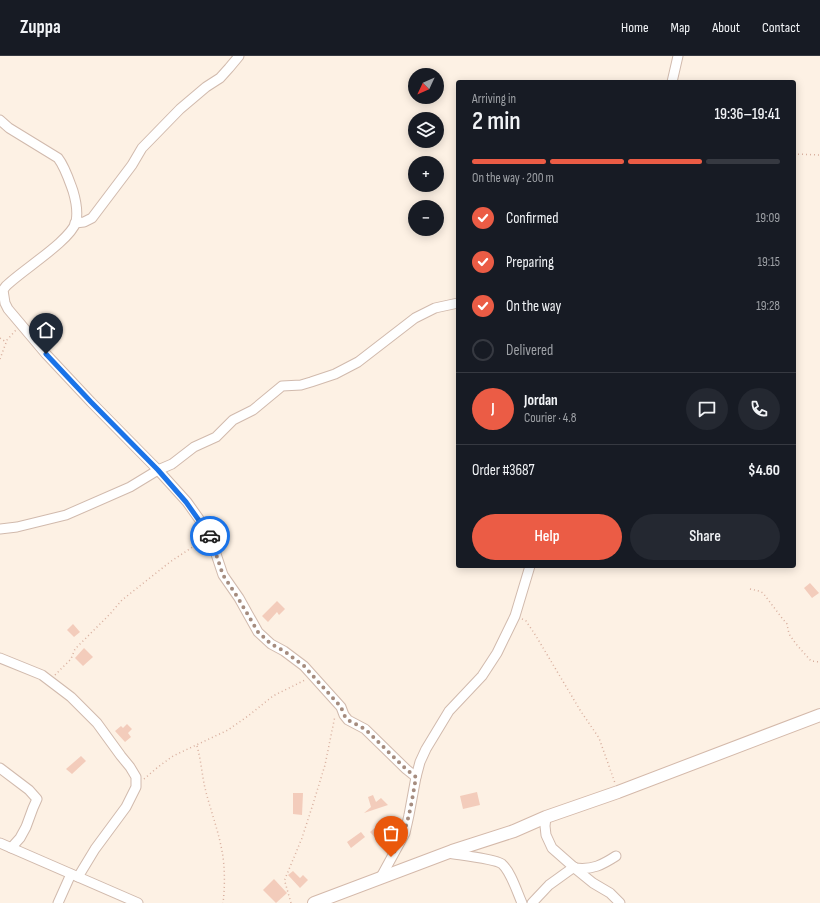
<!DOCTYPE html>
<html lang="en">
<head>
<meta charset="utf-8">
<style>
  :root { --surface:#171b24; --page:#242831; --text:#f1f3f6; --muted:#9ea1a6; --line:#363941; --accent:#eb5c45 }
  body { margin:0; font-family:"Sofia Sans Condensed",sans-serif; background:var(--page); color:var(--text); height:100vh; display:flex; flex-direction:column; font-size:15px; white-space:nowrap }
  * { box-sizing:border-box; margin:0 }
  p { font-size:13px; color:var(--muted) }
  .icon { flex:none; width:22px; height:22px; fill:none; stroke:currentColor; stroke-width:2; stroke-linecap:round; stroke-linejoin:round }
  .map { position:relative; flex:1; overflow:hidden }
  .side { position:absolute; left:456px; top:24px; width:340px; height:488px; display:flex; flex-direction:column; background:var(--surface); border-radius:4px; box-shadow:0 2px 10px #0003 }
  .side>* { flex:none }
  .needle { width:26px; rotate:226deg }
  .controls { position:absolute; left:408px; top:12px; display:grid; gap:8px }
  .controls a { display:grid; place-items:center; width:36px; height:36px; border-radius:50%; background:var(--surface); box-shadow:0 2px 10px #0003; font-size:20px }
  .pin { position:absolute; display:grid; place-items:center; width:34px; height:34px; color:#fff; margin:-41px -17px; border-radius:50% 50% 50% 0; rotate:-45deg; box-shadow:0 0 4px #0007 }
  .pin .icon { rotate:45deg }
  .courier { position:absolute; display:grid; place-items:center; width:40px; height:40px; margin:-20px; border:3px solid #1a73e8; border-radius:50%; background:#fff; color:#222; box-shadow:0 1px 5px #0007 }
  .overview em { font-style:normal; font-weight:600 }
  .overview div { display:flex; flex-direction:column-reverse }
  .overview { display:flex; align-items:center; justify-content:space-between; height:68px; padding:0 16px }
  h1 { font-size:26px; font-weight:600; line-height:30px }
  .bar { display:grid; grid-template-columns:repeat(4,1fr); gap:6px 4px; align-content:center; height:48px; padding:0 16px }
  .bar i { height:5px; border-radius:3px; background:var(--line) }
  .bar .selected { background:var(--accent) }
  .bar p { grid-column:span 4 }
  .line { display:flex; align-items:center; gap:10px; padding:0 16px; border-top:1px solid var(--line) }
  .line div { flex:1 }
  .round { display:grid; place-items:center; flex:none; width:42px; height:42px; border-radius:21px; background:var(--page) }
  ol { padding:0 16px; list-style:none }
  li { display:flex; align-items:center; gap:12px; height:44px }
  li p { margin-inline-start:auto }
  li .icon { padding:4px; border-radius:50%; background:var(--accent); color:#fff; stroke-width:4 }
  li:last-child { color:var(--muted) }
  li i { width:22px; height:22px; border:2px solid var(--line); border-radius:50% }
  .primary-button { display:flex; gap:8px; margin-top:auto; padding:8px 16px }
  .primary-button a { flex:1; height:46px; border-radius:24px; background:var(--accent); color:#fff; font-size:16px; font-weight:600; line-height:46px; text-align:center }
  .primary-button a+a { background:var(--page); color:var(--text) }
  header { display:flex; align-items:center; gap:24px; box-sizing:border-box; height:56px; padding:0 20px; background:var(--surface); border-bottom:1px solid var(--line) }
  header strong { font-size:19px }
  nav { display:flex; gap:22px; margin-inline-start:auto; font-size:14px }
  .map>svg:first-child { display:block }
  .building { fill:#f3ccbb }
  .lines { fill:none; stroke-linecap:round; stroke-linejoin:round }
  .minor-casing { stroke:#d1baad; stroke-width:11 }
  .secondary-casing { stroke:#d4b9aa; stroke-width:14 }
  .path { stroke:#d8af9e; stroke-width:1.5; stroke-dasharray:1 3; stroke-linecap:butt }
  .minor { stroke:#fff; stroke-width:9 }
  .secondary { stroke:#fff; stroke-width:12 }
  .done { stroke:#a58c7f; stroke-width:4; stroke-dasharray:0 7.2 }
  .route { stroke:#1a73e8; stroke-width:5 }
</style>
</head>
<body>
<header>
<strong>Zuppa</strong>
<nav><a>Home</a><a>Map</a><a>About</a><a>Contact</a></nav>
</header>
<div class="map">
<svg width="820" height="847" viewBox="0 0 820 847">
  <rect width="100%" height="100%" fill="#fdf1e4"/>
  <!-- building -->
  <g class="building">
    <polygon points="810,527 819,537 812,542 804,532"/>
    <polygon points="277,545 285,553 279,559 277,556 268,566 262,560"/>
    <polygon points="73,568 80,576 74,581 67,574"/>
    <polygon points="84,592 93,601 83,610 75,602"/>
    <polygon points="127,668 132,673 128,677 131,681 125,686 115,675 121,670 123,672"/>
    <polygon points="81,700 86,705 72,718 66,713"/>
    <polygon points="477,736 480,749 463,753 460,740"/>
    <polygon points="293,737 303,737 302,759 293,758"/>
    <polygon points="373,739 376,746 381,742 388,749 364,757 371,751 368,741"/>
    <polygon points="377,770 388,782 381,788 370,776"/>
    <polygon points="361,776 365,781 351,792 347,786"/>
    <polygon points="293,815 300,822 303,819 308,824 300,832 288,819"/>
    <polygon points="274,823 287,837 276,847 263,834"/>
  </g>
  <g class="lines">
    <defs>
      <g id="minor">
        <polyline points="672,26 678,0"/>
        <path d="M0,64L9,72L58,102C65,111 69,124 73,135C76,145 78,156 76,166C70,185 22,214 6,230L3,234L5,247L8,253L46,298L91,346L158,414L187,446L209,477L223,519L239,542L258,576L271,588L284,595L304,610L341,651L344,659L348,664L365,673L406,713L416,721"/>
        <polyline points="75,167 84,166 92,162 132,109 142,92 180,53 206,31 220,22 229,12 239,0"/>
        <polyline points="0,473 17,471 66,459 130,431 158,414 172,408 194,391 216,381 233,364 253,354 282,330 301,329 311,326 335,318 358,306 415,262 435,252 458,247"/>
        <polyline points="0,602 42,619 71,641 97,667 121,700 130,711 136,721 136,731 126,751 95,793 78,821"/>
        <polyline points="0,712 29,734 37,743 33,752 26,771 20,782 11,792"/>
        <polyline points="546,761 545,770 546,779 552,792 577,814 593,827 610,837 620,847"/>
        <polyline points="0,787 138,847"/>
        <path d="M448,797C459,799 496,803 502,808C511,816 517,836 522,847"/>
        <path d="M575,812C593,814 602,809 616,800"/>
        <polyline points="381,821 405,777 409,759 416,721 420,706 426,693 449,655 482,620 497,597 515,560 530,510"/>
        <polyline points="58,847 71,818"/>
        <polyline points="532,847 549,829 574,811"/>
      </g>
      <polyline id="secondary" points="314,847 452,795 514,775 546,761 618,736 820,659"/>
    </defs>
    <!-- minor casing -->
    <use href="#minor" class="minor-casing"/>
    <!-- secondary casing -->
    <use href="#secondary" class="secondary-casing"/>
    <!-- path -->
    <g class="path">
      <polyline points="794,98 820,99"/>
      <polyline points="0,282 6,286"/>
      <polyline points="0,303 7,284 16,274"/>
      <polyline points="750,533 759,535 763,537 782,562 787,568 789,578 796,588 811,605 820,606"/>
      <polyline points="522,563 526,565 536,580 580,654 599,682 615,727"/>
      <polyline points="55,619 71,603 75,593 110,558 122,544 170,506 203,484"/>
      <path d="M197,690C201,704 202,719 205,732C210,753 218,773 222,795C225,810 225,831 223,847"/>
      <polyline points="144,723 158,711 173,700 228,674 248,660 273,640 305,624"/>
      <polyline points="291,847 285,826 285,823 302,782 313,748 325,709 335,660"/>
    </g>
    <!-- minor -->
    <use href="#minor" class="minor"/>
    <!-- secondary -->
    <use href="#secondary" class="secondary"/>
  </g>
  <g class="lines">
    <!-- done -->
    <path class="done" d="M210,480L223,519L238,542L258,576L271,588L284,595L304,610L341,651L344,659L348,664L365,673L406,713L416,721C411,750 408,776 391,801"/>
    <!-- route -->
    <polyline class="route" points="46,298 91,346 158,414 186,446 210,480"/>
  </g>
</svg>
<div class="controls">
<a><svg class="needle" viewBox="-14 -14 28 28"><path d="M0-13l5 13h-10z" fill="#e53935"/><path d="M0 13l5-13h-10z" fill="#9ea1a6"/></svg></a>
<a><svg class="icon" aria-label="layers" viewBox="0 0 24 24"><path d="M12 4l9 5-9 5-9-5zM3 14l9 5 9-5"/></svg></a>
<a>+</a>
<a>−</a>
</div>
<div class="pin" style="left:391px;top:801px;background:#ea580c"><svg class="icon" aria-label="bag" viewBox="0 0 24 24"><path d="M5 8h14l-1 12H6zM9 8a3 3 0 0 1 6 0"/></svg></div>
<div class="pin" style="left:46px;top:298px;background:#1f2937"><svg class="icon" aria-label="home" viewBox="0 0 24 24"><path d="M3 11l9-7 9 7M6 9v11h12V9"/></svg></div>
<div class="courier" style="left:210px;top:480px"><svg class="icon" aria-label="car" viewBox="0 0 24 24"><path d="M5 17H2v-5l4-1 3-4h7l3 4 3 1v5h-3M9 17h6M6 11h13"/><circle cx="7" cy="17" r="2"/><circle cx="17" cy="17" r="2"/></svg></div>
<section class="side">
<div class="overview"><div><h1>2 min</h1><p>Arriving in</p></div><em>19:36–19:41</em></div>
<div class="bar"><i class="selected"></i><i class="selected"></i><i class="selected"></i><i></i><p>On the way · 200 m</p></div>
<ol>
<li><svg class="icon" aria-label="check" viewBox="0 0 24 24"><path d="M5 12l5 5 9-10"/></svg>Confirmed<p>19:09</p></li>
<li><svg class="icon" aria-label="check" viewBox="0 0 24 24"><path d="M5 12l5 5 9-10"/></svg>Preparing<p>19:15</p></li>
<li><svg class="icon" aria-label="check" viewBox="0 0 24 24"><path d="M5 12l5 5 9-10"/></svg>On the way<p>19:28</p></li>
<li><i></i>Delivered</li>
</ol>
<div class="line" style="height:72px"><b class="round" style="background:var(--accent);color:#fff">J</b><div><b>Jordan</b><p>Courier · 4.8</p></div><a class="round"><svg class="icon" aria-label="chat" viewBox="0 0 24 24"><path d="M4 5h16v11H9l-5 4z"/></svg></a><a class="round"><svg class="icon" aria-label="phone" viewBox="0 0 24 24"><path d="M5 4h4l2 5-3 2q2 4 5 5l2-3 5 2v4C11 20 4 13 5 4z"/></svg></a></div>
<div class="line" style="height:52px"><div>Order #3687</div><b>$4.60</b></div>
<div class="primary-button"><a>Help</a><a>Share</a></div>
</section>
</div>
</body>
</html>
